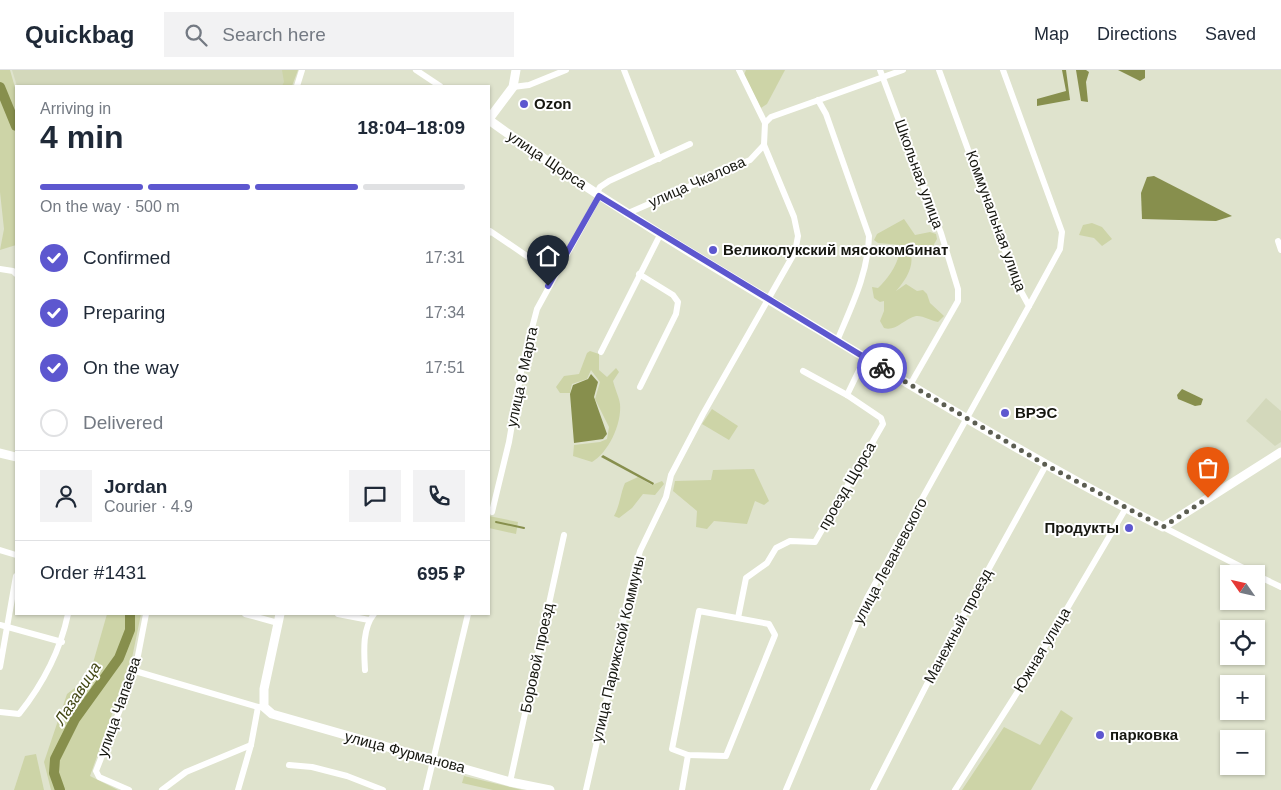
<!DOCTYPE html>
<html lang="en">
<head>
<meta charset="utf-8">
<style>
  :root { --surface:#fff; --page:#f2f2f3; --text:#1f2937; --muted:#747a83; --line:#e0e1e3; --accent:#5d57cf }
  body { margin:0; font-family:Arial,sans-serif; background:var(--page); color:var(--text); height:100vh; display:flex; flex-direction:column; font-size:19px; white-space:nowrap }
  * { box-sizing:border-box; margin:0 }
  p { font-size:16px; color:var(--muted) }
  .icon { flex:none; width:28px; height:28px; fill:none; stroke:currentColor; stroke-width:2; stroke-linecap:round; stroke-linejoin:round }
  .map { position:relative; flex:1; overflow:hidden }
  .details { position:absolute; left:15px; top:15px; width:475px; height:530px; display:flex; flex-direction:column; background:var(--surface); border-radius:0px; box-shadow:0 1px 4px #0004 }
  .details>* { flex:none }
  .needle { width:32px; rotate:304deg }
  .buttons { position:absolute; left:1220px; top:495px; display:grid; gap:10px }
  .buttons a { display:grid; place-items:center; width:45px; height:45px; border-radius:0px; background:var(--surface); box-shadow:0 1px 4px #0004; font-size:25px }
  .pin { position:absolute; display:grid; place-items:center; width:42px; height:42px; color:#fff; margin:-51px -21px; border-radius:50% 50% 50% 0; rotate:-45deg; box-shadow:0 0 5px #0007 }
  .pin .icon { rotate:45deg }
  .courier { position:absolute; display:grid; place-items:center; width:50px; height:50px; margin:-25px; border:4px solid #5d57cf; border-radius:50%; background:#fff; color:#222; box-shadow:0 1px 6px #0007 }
  .headline em { font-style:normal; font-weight:600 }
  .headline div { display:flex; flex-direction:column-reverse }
  .headline { display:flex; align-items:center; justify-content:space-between; height:85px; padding:0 25px }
  h1 { font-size:32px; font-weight:600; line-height:38px }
  .bar { display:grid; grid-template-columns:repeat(4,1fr); gap:8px 5px; align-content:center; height:60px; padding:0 25px }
  .bar i { height:6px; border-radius:4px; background:var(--line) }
  .bar .active { background:var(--accent) }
  .bar p { grid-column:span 4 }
  .line { display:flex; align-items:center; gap:12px; padding:0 25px; border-top:1px solid var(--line) }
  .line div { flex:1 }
  .round { display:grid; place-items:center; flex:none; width:52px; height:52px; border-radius:0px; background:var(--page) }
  ol { padding:0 25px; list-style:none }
  li { display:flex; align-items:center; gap:15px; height:55px }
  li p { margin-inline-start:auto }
  li .icon { padding:5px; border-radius:50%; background:var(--accent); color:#fff; stroke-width:4 }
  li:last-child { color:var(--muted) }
  li i { width:28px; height:28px; border:2px solid var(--line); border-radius:50% }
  header { display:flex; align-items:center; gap:30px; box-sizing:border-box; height:70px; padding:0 25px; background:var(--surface); border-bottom:1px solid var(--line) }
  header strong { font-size:24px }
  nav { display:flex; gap:28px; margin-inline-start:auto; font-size:18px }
  .search { width:350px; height:45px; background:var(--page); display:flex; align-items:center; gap:12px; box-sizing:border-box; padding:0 18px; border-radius:0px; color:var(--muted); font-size:19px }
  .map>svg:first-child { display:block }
  .built { fill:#d3d8bb }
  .green { fill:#cdd4a7 }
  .water { fill:#878f4d }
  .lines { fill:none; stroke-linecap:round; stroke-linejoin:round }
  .stream { stroke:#878f4d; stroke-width:2 }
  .river { stroke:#878f4d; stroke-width:10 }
  .street { stroke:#fff; stroke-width:6 }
  .secondary { stroke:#fff; stroke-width:9 }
  .done { stroke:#5c5e52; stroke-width:5; stroke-dasharray:0 9 }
  .route { stroke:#5d57cf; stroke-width:6 }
  .poi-dot { fill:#5d57cf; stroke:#fff; stroke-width:2 }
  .labels { text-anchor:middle; stroke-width:4; stroke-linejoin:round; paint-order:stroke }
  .poi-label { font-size:15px; font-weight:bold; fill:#161710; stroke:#fff; text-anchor:start }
  .street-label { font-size:15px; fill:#161710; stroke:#fff }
  .water-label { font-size:16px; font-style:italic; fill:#424714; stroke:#fff }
</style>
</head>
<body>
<header>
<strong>Quickbag</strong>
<div class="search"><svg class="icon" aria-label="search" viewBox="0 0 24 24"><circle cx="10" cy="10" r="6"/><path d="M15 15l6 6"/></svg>Search here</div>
<nav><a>Map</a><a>Directions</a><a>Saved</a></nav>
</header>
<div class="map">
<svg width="1281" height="720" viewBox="0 0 1281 720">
  <rect width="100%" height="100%" fill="#dfe3cd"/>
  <!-- built -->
  <g class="built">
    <polygon points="12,0 285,0 287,16 17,16"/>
    <polygon points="1266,328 1281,341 1281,372 1275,376 1246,351"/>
  </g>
  <!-- green -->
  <g class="green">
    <polygon points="0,0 10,0 16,21 16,175 0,180 4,159 0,122"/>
    <polygon points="282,0 298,0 292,16 282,16 284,12"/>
    <polygon points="746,0 785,0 767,34 761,38 744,5"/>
    <path d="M904,149L915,165L930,162L936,164L937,169L933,176L911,185C914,198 904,212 896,221L906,214L917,221L923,220L927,224L930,233L944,246L938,252C932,251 922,245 916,246C904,249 895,262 884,258L880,251L884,241V231L880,232L874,228L872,217L878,218C889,208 901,190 900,175L878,173L874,170L877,164Z"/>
    <polygon points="1092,153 1102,157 1112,169 1102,176 1094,168 1079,165 1083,155"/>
    <path d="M590,281L599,284V300L607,307L616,298L619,302L613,311C615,319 619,327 620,334C622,354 608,383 592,392L573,386L574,375L600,372L607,369L609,357L595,329L600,312L591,300L587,309L572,314L570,323H560L556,317L564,306L579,304L587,283Z"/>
    <polygon points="712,339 738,356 729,370 702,354"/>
    <polygon points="754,399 769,431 764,435 755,431 747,454 714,451 707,459 696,457 697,441 673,421 675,411 711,410 713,400"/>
    <path d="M638,407L652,415L662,411L664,414L655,425L643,424L632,438L619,448L614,446C620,435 620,425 625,413Z"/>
    <polygon points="489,446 518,452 516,464 489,458"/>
    <polygon points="107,544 141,544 132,588 90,706 118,720 51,720 44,692 67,624 89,607"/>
    <polygon points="1061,640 1073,648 1031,720 962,720 1004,657 1040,675"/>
    <polygon points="36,684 44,720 14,720 25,686"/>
    <polygon points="464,706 522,720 493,720 462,713"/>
  </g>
  <!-- water -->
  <g class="water">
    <polygon points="1062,0 1066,0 1070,30 1037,36 1037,29 1066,21"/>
    <polygon points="1076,0 1086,0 1089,2 1086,12 1088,32 1081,31"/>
    <polygon points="1118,0 1145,0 1145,8 1140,11"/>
    <polygon points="1154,106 1232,146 1216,151 1142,149 1141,123 1147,107"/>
    <polygon points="591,304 598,312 594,327 607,364 603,369 574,373 570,324 573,315 588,309"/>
    <polygon points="1182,319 1203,329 1201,335 1195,336 1178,329 1177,325"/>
    <polygon points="603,385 654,413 653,415 601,387"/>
  </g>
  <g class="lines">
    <!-- stream -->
    <polyline class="stream" points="496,452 524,458"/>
    <!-- river -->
    <g class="river">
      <polyline points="0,17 16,56"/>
      <polyline points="60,720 54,703 55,689 75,649 119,588 130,560 130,544"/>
    </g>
    <!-- street -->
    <g class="street">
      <polyline points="416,0 440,16"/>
      <polyline points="624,0 659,89"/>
      <polyline points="880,0 941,163 958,219 958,231 910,315"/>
      <polyline points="1003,0 1062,162 1060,179 1029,236"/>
      <polyline points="297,16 302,0"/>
      <polyline points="513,17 529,15 566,0"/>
      <path d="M818,30L826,44L869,166C868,204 851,237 837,271"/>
      <polyline points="765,53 771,47 903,0"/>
      <polyline points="596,124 600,117 609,111 690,74"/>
      <polyline points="626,144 750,90 764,75"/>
      <polyline points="489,163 490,161 540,195 556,203"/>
      <polyline points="1278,171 1281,180"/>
      <polyline points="0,199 13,201 16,204"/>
      <polyline points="639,204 673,225 678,232 676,244 640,317"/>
      <polyline points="601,282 660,165"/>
      <polyline points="803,301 847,325"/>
      <polyline points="492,442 509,372 522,296 537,239 599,126"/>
      <polyline points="1163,457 1255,504"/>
      <polyline points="0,480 16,485"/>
      <polyline points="1256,505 1281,517"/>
      <polygon points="699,541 769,554 775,565 726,686 688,685 672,679"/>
      <polyline points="245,544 278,553"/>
      <polyline points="338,544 369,550"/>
      <polyline points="738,548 746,508 767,493 776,478 790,471 815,472 883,354 881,348 847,325 865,288"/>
      <polyline points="0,555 62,572"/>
      <polyline points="0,597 16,506"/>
      <path d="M365,600C364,582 362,559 374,544"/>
      <polyline points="135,601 258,637"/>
      <path d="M0,642L19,644C43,614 60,582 68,544"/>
      <polyline points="289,695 312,697 347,706 383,720"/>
      <polyline points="510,712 564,465"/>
      <polyline points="129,720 99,707 96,701 135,601 146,544"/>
      <polyline points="162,720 186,702 251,675"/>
      <polyline points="238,720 251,675 258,637 261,637"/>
      <polyline points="426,720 468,544"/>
      <polyline points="586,720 619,575 629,520 640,481 666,427 671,405 703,344 795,182 798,166 794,147 764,75 765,53 739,0"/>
      <polyline points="682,720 688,685"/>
      <polyline points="786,720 867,528 1029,236 1017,214 939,0"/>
      <polyline points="873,720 949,571 1046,395"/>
      <polyline points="955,720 1024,612 1126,438"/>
    </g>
    <!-- secondary -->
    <g class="secondary">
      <polyline points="489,49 513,17 516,0"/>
      <path d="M489,50C594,126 705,192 816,258C930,327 1044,397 1163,457L1281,382"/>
      <polyline points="0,383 16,387"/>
      <polyline points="280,544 264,619 264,637 272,644 510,712 550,720"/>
    </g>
  </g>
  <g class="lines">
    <!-- done -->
    <polyline class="done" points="882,298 1046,395 1163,457 1208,428"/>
    <!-- route -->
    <polyline class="route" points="548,216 599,126 882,298"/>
  </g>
  <!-- markers -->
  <g class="poi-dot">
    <circle cx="524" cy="34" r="5"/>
    <circle cx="713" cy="180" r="5"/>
    <circle cx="1005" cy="343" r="5"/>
    <circle cx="1129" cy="458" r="5"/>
    <circle cx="1100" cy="665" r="5"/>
  </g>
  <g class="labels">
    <!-- poi labels -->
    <g class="poi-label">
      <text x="534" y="39">Ozon</text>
      <text x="723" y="185">Великолукский мясокомбинат</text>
      <text x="1015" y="348">ВРЭС</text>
      <text x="1119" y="463" text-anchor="end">Продукты</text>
      <text x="1110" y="670">парковка</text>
    </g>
    <!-- street labels -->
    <g class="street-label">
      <text transform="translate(547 90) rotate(34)" y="5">улица Щорса</text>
      <text transform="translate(919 104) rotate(70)" y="5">Школьная улица</text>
      <text transform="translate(697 112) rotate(-24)" y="5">улица Чкалова</text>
      <text transform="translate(996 151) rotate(70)" y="5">Коммунальная улица</text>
      <text transform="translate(522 307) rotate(-78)" y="5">улица 8 Марта</text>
      <text transform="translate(847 416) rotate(-60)" y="5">проезд Щорса</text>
      <text transform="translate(890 491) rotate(-62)" y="5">улица Леваневского</text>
      <text transform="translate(958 556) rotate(-62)" y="5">Манежный проезд</text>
      <text transform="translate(618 579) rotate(-77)" y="5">улица Парижской Коммуны</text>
      <text transform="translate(1042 580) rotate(-59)" y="5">Южная улица</text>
      <text transform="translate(537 588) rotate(-78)" y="5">Боровой проезд</text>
      <text transform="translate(119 637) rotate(-71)" y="5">улица Чапаева</text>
      <text transform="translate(405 682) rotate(15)" y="5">улица Фурманова</text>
    </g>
    <!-- water labels -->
    <g class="water-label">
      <text transform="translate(77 623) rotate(-57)" y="6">Лазавица</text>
    </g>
  </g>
</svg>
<div class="buttons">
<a><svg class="needle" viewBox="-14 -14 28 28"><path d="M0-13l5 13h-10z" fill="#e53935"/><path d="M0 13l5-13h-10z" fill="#747a83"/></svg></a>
<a><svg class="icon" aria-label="locate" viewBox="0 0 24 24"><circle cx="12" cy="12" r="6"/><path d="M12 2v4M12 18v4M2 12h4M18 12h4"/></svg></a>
<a>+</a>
<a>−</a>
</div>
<div class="pin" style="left:1208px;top:428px;background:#ea580c"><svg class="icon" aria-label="bag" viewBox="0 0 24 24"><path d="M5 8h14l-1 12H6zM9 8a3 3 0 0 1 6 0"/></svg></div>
<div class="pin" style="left:548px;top:216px;background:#1f2937"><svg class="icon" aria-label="home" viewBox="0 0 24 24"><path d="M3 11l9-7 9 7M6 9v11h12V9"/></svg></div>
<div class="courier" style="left:882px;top:298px"><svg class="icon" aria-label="bike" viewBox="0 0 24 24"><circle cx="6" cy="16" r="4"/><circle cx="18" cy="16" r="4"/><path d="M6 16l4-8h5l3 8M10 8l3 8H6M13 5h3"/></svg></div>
<section class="details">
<div class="headline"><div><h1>4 min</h1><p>Arriving in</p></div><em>18:04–18:09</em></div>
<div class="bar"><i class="active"></i><i class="active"></i><i class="active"></i><i></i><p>On the way · 500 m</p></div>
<ol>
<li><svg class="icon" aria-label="check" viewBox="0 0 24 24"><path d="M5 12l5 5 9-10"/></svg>Confirmed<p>17:31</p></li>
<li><svg class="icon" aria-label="check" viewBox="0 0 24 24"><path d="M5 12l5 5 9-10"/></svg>Preparing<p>17:34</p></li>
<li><svg class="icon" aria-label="check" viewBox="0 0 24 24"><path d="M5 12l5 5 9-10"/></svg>On the way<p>17:51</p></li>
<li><i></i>Delivered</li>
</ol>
<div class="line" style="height:90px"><a class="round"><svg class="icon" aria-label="person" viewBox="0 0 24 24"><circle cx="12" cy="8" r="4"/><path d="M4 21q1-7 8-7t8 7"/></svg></a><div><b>Jordan</b><p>Courier · 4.9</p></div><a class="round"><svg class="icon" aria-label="chat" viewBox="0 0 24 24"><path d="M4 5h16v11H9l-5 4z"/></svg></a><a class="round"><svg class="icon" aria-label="phone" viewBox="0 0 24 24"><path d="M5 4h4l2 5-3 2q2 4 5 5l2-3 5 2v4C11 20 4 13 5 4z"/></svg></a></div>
<div class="line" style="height:65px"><div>Order #1431</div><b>695 ₽</b></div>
</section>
</div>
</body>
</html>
